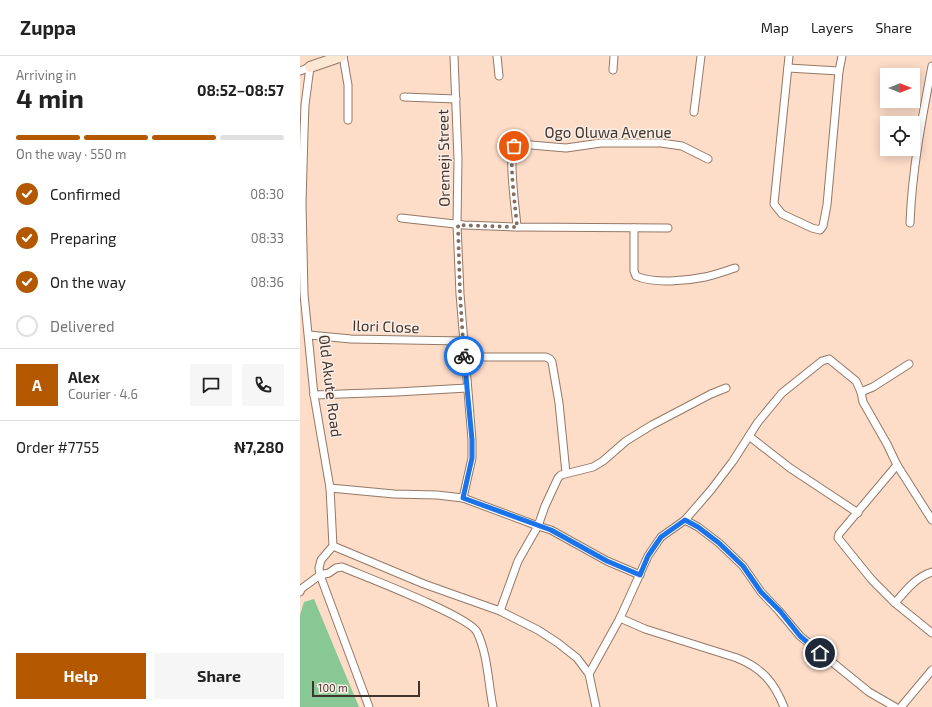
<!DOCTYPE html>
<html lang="en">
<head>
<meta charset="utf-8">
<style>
  :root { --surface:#fff; --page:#f6f6f6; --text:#222; --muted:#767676; --line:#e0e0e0; --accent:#b45800 }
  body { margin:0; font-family:"Exo 2",sans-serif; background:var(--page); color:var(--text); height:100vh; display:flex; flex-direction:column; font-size:15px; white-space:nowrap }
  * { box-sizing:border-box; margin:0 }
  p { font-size:13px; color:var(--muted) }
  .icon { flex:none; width:22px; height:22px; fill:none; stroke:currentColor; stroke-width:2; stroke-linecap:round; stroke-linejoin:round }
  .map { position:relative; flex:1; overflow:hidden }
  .sheet { display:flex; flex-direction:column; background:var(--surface); width:300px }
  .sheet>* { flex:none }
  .needle { width:26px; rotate:90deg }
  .tools { position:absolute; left:580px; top:12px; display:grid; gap:8px }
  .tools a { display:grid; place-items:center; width:40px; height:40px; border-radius:0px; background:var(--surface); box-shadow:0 2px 10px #0003; font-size:20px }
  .scale { position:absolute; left:12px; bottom:10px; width:108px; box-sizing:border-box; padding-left:4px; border:2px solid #41342d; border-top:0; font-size:11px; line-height:14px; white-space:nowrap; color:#41342d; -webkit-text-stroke:3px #fbeee6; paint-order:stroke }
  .pin { position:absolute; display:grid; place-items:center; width:34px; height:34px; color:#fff; margin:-17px; border:2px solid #fff; border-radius:50%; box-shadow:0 1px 4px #0007 }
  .courier { position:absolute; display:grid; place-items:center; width:40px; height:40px; margin:-20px; border:3px solid #1a73e8; border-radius:50%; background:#fff; color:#222; box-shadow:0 1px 5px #0007 }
  .overview em { font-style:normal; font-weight:700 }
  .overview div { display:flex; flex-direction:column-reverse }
  .overview { display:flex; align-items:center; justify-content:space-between; height:68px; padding:0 16px }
  h1 { font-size:26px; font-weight:700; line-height:30px }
  .bar { display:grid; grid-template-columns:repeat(4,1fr); gap:6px 4px; align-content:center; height:48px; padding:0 16px }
  .bar i { height:5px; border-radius:3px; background:var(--line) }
  .bar .current { background:var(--accent) }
  .bar p { grid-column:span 4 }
  .line { display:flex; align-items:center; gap:10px; padding:0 16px; border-top:1px solid var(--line) }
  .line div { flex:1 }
  .round { display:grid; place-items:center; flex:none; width:42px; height:42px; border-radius:0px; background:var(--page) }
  ol { padding:0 16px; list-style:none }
  li { display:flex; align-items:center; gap:12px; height:44px }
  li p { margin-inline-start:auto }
  li .icon { padding:4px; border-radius:50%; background:var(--accent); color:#fff; stroke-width:4 }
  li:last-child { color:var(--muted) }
  li i { width:22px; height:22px; border:2px solid var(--line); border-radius:50% }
  .action { display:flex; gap:8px; margin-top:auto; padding:8px 16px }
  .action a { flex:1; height:46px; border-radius:0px; background:var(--accent); color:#fff; font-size:16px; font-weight:700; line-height:46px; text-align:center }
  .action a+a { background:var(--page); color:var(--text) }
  header { display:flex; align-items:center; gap:24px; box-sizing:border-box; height:56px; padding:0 20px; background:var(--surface); border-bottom:1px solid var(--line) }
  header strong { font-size:19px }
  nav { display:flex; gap:22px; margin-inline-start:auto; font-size:14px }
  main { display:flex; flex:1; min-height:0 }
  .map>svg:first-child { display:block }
  .green { fill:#87c895 }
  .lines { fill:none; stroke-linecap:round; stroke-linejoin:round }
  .street-casing { stroke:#957866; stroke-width:9 }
  .secondary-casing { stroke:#957866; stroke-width:12 }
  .street { stroke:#fff; stroke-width:7 }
  .secondary { stroke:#fbe7d2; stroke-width:10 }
  .done { stroke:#836f63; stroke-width:4; stroke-dasharray:0 7.2 }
  .route { stroke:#1a73e8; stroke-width:5 }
  .labels { text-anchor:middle; stroke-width:3; stroke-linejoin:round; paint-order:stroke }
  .street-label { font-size:15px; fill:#41342d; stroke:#fbeee6 }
</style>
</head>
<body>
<header>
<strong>Zuppa</strong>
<nav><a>Map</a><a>Layers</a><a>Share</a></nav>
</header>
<main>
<section class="sheet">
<div class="overview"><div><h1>4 min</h1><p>Arriving in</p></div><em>08:52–08:57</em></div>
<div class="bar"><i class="current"></i><i class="current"></i><i class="current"></i><i></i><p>On the way · 550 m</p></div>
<ol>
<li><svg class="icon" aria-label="check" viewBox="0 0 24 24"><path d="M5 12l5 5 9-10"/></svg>Confirmed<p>08:30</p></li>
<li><svg class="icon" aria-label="check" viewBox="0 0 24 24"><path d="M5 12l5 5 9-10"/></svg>Preparing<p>08:33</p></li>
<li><svg class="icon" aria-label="check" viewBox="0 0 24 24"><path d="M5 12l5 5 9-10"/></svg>On the way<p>08:36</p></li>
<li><i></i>Delivered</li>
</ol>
<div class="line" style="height:72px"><b class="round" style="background:var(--accent);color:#fff">A</b><div><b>Alex</b><p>Courier · 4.6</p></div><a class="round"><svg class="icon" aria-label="chat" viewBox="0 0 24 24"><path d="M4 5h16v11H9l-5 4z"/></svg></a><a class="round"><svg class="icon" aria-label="phone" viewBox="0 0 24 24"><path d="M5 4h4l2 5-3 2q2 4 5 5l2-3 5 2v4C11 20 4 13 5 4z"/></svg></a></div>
<div class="line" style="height:52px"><div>Order #7755</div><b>₦7,280</b></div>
<div class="action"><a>Help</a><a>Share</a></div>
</section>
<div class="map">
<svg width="632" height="651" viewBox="0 0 632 651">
  <rect width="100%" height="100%" fill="#fddcc8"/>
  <!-- green -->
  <polygon class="green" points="14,543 59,651 0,651 0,559 4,546"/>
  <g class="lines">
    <defs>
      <g id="street">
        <polyline points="43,0 48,29 48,64"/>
        <polyline points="154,0 158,103 157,169 160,238 172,384 172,402 163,442"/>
        <polyline points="197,0 199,20"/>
        <polyline points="489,0 474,148 482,158 512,172 520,174 523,170 527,149 539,15 542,0"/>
        <polyline points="488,12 539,15"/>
        <polyline points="313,14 314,0"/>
        <polyline points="0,15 10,11 5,49 4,76 2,148 4,238 14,339 30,432 33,490 21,504 19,512 20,519 69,651"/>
        <polyline points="104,41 156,43"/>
        <polyline points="394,56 401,0"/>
        <polyline points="101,162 164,169 217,171 368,172"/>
        <path d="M610,167C612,114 622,62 632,10"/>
        <path d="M217,171C216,155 208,103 214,90L219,88L266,92L301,87H361L382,90L408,103"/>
        <path d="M334,172V215L336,220C354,228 386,225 405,221C415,219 425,215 435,212"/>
        <polyline points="9,279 51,283 163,285"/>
        <polyline points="165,301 246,301 250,303 252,306 259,347 266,417"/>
        <polyline points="561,336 573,331 609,308"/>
        <polyline points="14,339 97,336 167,332"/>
        <polyline points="449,380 490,412 558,457"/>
        <polyline points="597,409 539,478 538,482 572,524 595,547 632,577"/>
        <polyline points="30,432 94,438 137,439 163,442 238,470 245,450 258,422 261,419 293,411 303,405 326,385 352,369 411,338 426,332"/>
        <polyline points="385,464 411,434 433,405 458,366 482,337 522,305 529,303 556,325 561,336 563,346 587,388 597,409 632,464"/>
        <polyline points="33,490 124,528 200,555 238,574 258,587 277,602 289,618 296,651"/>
        <path d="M0,536L1,533L20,519L29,517L36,512L42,511C63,520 169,560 177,576C188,599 188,626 193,651"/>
        <path d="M595,547C606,534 616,521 632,516"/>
        <polyline points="200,555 218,505 238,470 251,474 307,505 340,519"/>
        <path d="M320,562L345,573L437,602C462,612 474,626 484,651"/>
        <polyline points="289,618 320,562 348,500 361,481 385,464 398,471 419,487 443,510 461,536 479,555 500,580 569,636 595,651"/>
        <polyline points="601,651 632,614"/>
      </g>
      <polyline id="secondary" points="10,11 42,0"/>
    </defs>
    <!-- street casing -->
    <use href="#street" class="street-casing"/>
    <!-- secondary casing -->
    <use href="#secondary" class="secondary-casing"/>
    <!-- street -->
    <use href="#street" class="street"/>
    <!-- secondary -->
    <use href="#secondary" class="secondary"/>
  </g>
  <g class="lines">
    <!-- done -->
    <path class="done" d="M164,300L160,238L158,169L217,171C216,154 208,103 214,90"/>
    <!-- route -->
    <polyline class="route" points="164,300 172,384 172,402 163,442 251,474 307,505 340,519 348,500 361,481 385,464 398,471 419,487 443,510 461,536 480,555 500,580 520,597"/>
  </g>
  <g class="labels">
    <!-- street labels -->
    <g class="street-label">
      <text x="308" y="82">Ogo Oluwa Avenue</text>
      <text transform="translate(144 102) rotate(-91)" y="5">Oremeji Street</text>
      <text transform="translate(86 271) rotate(2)" y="5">Ilori Close</text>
      <text transform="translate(30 330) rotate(83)" y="5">Old Akute Road</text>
    </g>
  </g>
</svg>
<div class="tools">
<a><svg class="needle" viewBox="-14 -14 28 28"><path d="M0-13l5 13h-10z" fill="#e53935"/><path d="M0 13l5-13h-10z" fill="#767676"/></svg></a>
<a><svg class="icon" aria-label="locate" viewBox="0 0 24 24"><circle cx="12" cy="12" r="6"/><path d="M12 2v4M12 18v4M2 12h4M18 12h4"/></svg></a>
</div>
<div class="scale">100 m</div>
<div class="pin" style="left:214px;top:90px;background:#ea580c"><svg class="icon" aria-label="bag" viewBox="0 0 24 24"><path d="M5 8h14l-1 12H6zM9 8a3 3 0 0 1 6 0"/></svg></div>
<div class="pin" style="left:520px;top:597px;background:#1f2937"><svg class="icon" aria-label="home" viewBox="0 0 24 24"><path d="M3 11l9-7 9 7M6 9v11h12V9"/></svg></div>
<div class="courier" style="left:164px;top:300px"><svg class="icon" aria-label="bike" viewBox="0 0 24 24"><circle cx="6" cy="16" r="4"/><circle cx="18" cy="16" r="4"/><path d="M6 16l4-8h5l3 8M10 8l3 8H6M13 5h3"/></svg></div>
</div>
</main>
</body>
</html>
